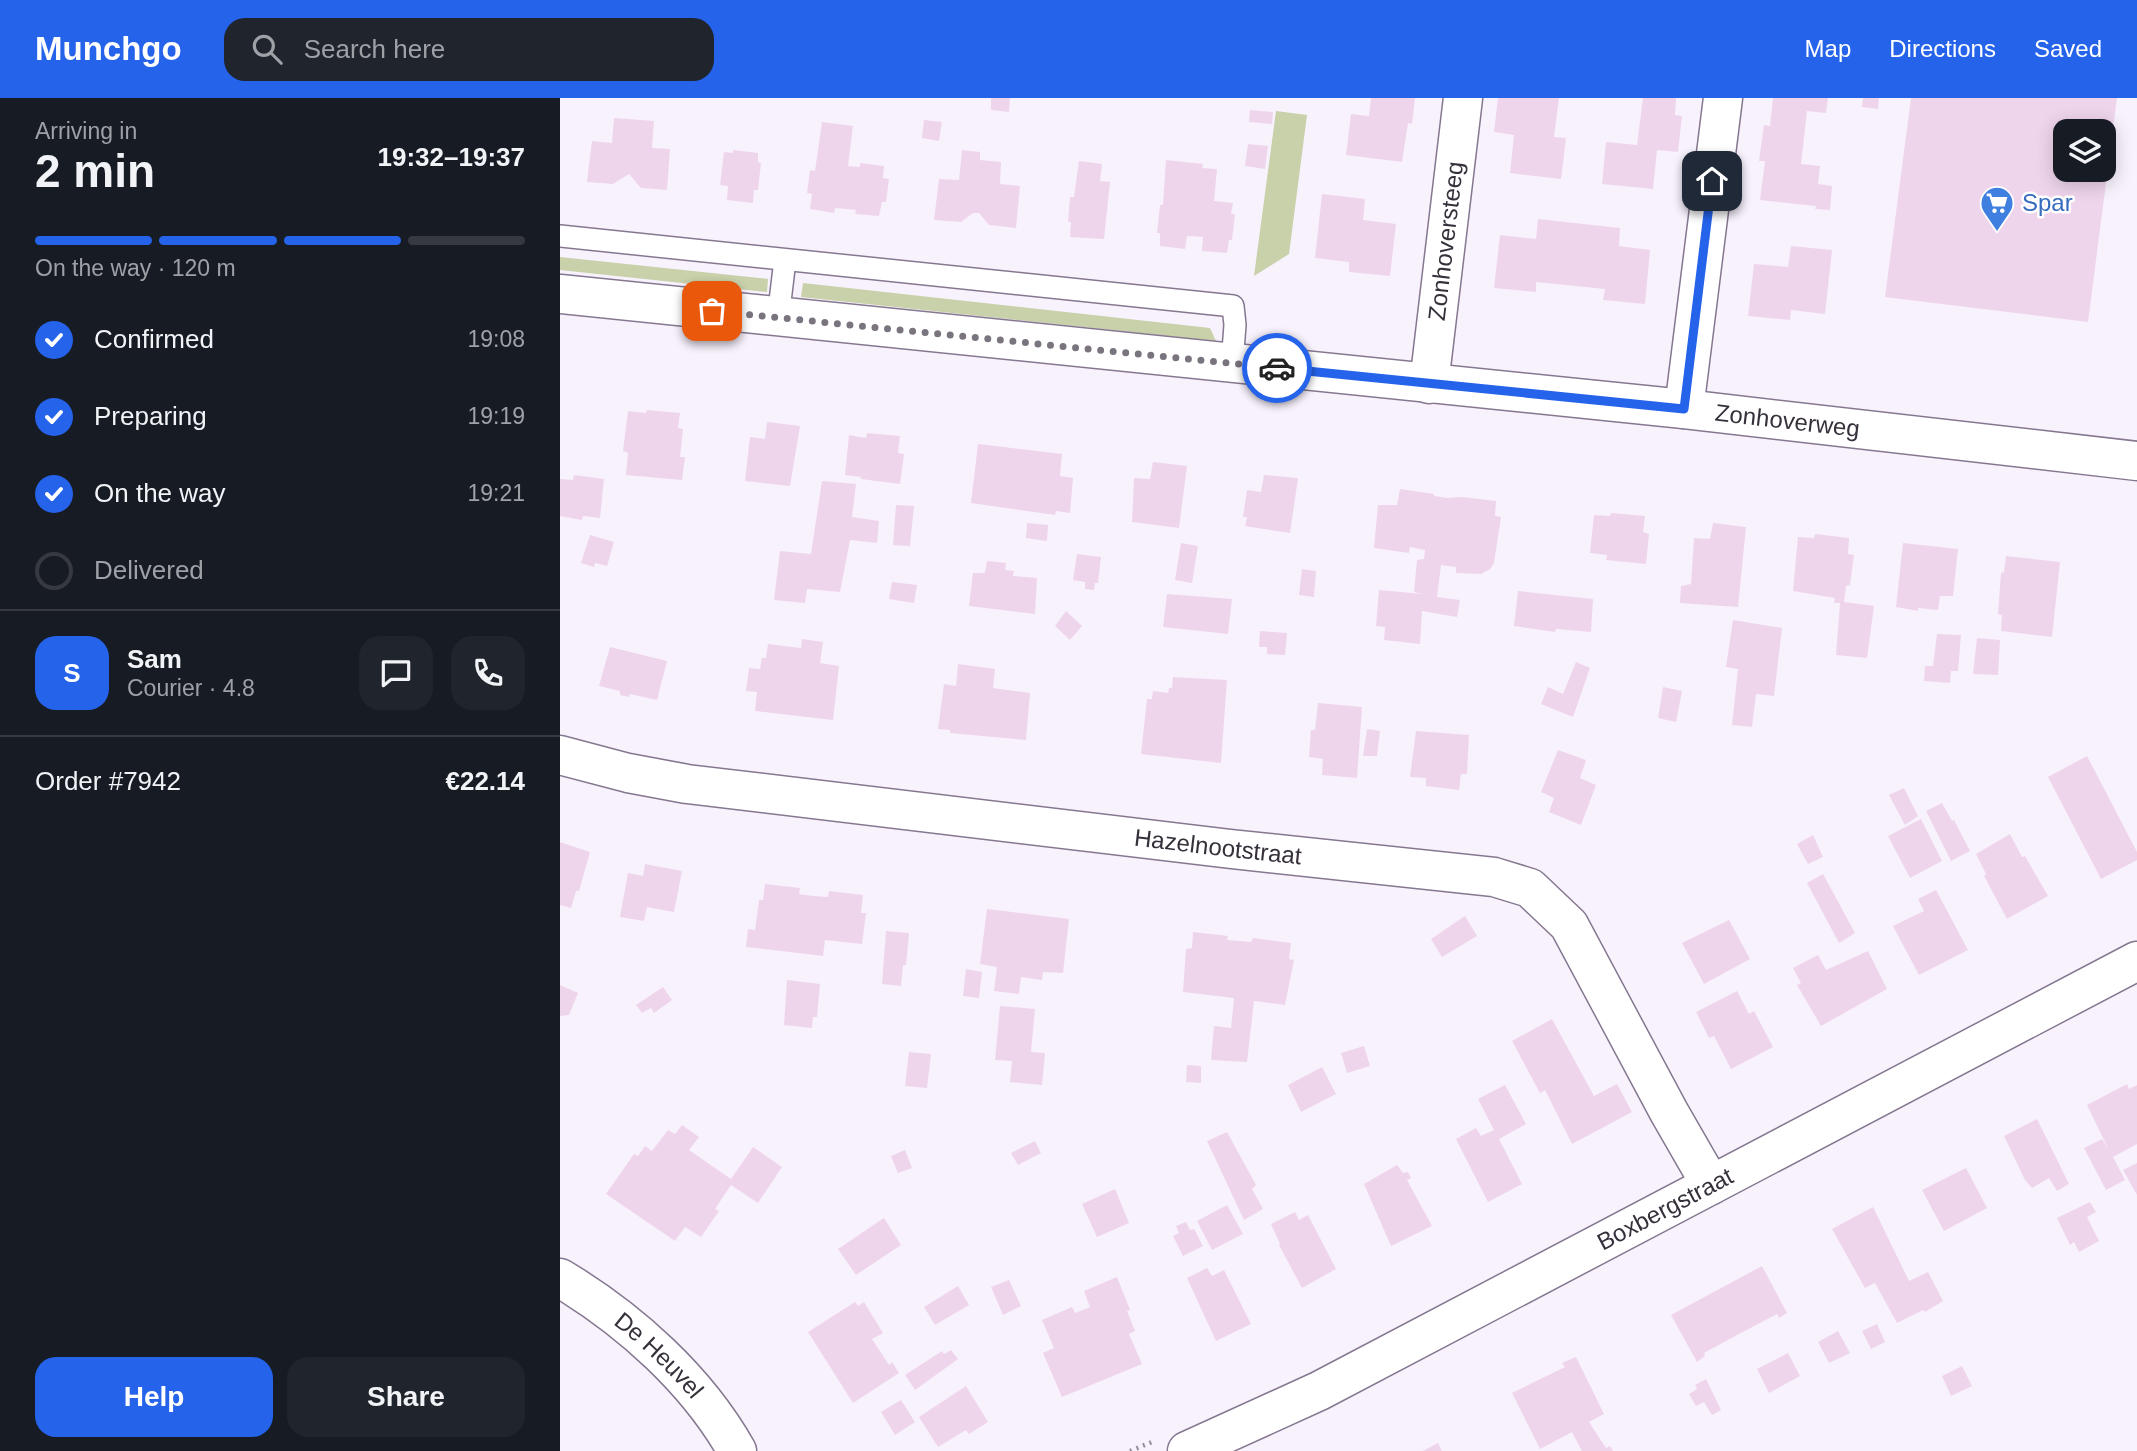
<!DOCTYPE html>
<html lang="en">
<head>
<meta charset="utf-8">
<style>
  :root { --surface:#171b24; --page:#20242c; --text:#f1f3f6; --muted:#9ea1a6; --line:#363941; --accent:#2563eb }
  body { margin:0; font-family:Helvetica,sans-serif; background:var(--page); color:var(--text); height:100vh; display:flex; flex-direction:column; font-size:26px; white-space:nowrap }
  * { box-sizing:border-box; margin:0 }
  p { font-size:23px; color:var(--muted) }
  .icon { flex:none; width:38px; height:38px; fill:none; stroke:currentColor; stroke-width:2; stroke-linecap:round; stroke-linejoin:round }
  .map { position:relative; flex:1; overflow:hidden }
  .drawer { display:flex; flex-direction:column; background:var(--surface); width:560px }
  .drawer>* { flex:none }
  .controls { position:absolute; left:1493px; top:21px; display:grid; gap:14px }
  .controls a { display:grid; place-items:center; width:63px; height:63px; border-radius:14px; background:var(--surface); box-shadow:0 4px 18px #0003; font-size:35px }
  .pin { position:absolute; display:grid; place-items:center; width:60px; height:60px; color:#fff; margin:-30px; border-radius:14px; box-shadow:0 4px 10px #0006 }
  .courier { position:absolute; display:grid; place-items:center; width:70px; height:70px; margin:-35px; border:5px solid #2563eb; border-radius:50%; background:#fff; color:#222; box-shadow:0 2px 9px #0007 }
  .headline em { font-style:normal; font-weight:800 }
  .headline div { display:flex; flex-direction:column-reverse }
  .headline { display:flex; align-items:center; justify-content:space-between; height:119px; padding:0 35px }
  h1 { font-size:46px; font-weight:800; line-height:52px }
  .bar { display:grid; grid-template-columns:repeat(4,1fr); gap:10px 7px; align-content:center; height:84px; padding:0 35px }
  .bar i { height:9px; border-radius:5px; background:var(--line) }
  .bar .active { background:var(--accent) }
  .bar p { grid-column:span 4 }
  .line { display:flex; align-items:center; gap:18px; padding:0 35px; border-top:2px solid var(--line) }
  .line div { flex:1 }
  .round { display:grid; place-items:center; flex:none; width:74px; height:74px; border-radius:21px; background:var(--page) }
  ol { padding:0 35px; list-style:none }
  li { display:flex; align-items:center; gap:21px; height:77px }
  li p { margin-inline-start:auto }
  li .icon { padding:7px; border-radius:50%; background:var(--accent); color:#fff; stroke-width:4 }
  li:last-child { color:var(--muted) }
  li i { width:38px; height:38px; border:4px solid var(--line); border-radius:50% }
  .cta { display:flex; gap:14px; margin-top:auto; padding:14px 35px }
  .cta a { flex:1; height:80px; border-radius:21px; background:var(--accent); color:#fff; font-size:28px; font-weight:800; line-height:80px; text-align:center }
  .cta a+a { background:var(--page); color:var(--text) }
  header { display:flex; align-items:center; gap:42px; box-sizing:border-box; height:98px; padding:0 35px; background:var(--accent); color:#fff }
  header strong { font-size:33px }
  nav { display:flex; gap:38px; margin-inline-start:auto; font-size:24px }
  .search { width:490px; height:63px; background:var(--page); display:flex; align-items:center; gap:18px; box-sizing:border-box; padding:0 24px; border-radius:21px; color:var(--muted); font-size:26px }
  main { display:flex; flex:1; min-height:0 }
  .map>svg:first-child { display:block }
  .green { fill:#c8d1aa }
  .building { fill:#efd5ec; fill-rule:evenodd }
  .lines { fill:none; stroke-linecap:round; stroke-linejoin:round }
  .lane-casing { stroke:#857790; stroke-width:24 }
  .street-casing { stroke:#857790; stroke-width:41 }
  .secondary-casing { stroke:#857790; stroke-width:41 }
  .path { stroke:#958f9a; stroke-width:4.5; stroke-dasharray:2 5; stroke-linecap:butt }
  .lane { stroke:#fff; stroke-width:21 }
  .street { stroke:#fff; stroke-width:38 }
  .secondary { stroke:#fff; stroke-width:38 }
  .done { stroke:#7a747f; stroke-width:7; stroke-dasharray:0 12.6 }
  .route { stroke:#2563eb; stroke-width:9 }
  .labels { text-anchor:middle; stroke-width:5; stroke-linejoin:round; paint-order:stroke }
  .shop-label { font-size:24px; fill:#366cbe; stroke:#fff; text-anchor:start }
  .street-label { font-size:24px; fill:#36303b; stroke:#fff }
</style>
</head>
<body>
<header>
<strong>Munchgo</strong>
<div class="search"><svg class="icon" aria-label="search" viewBox="0 0 24 24"><circle cx="10" cy="10" r="6"/><path d="M15 15l6 6"/></svg>Search here</div>
<nav><a>Map</a><a>Directions</a><a>Saved</a></nav>
</header>
<main>
<section class="drawer">
<div class="headline"><div><h1>2 min</h1><p>Arriving in</p></div><em>19:32–19:37</em></div>
<div class="bar"><i class="active"></i><i class="active"></i><i class="active"></i><i></i><p>On the way · 120 m</p></div>
<ol>
<li><svg class="icon" aria-label="check" viewBox="0 0 24 24"><path d="M5 12l5 5 9-10"/></svg>Confirmed<p>19:08</p></li>
<li><svg class="icon" aria-label="check" viewBox="0 0 24 24"><path d="M5 12l5 5 9-10"/></svg>Preparing<p>19:19</p></li>
<li><svg class="icon" aria-label="check" viewBox="0 0 24 24"><path d="M5 12l5 5 9-10"/></svg>On the way<p>19:21</p></li>
<li><i></i>Delivered</li>
</ol>
<div class="line" style="height:126px"><b class="round" style="background:var(--accent);color:#fff">S</b><div><b>Sam</b><p>Courier · 4.8</p></div><a class="round"><svg class="icon" aria-label="chat" viewBox="0 0 24 24"><path d="M4 5h16v11H9l-5 4z"/></svg></a><a class="round"><svg class="icon" aria-label="phone" viewBox="0 0 24 24"><path d="M5 4h4l2 5-3 2q2 4 5 5l2-3 5 2v4C11 20 4 13 5 4z"/></svg></a></div>
<div class="line" style="height:91px"><div>Order #7942</div><b>€22.14</b></div>
<div class="cta"><a>Help</a><a>Share</a></div>
</section>
<div class="map">
<svg width="1577" height="1353" viewBox="0 0 1577 1353">
  <rect width="100%" height="100%" fill="#f8f2fd"/>
  <!-- green -->
  <g class="green">
    <polygon points="716,13 747,17 729,156 694,178"/>
    <polygon points="0,159 208,181 207,194 0,172"/>
    <polygon points="243,185 650,230 656,243 241,199"/>
  </g>
  <!-- building -->
  <g class="building">
    <polygon points="431,0 450,0 449,14 431,12"/>
    <polygon points="811,0 855,0 852,26 848,25 842,64 786,57 791,16 809,18"/>
    <polygon points="938,0 999,0 994,39 1006,40 1001,81 950,75 954,37 934,34"/>
    <polygon points="1083,0 1116,0 1115,17 1122,18 1118,54 1097,52 1093,91 1042,86 1046,44 1077,47"/>
    <polygon points="1213,0 1268,0 1266,15 1247,13 1241,66 1260,68 1258,86 1272,88 1270,112 1255,111 1256,108 1200,102 1205,63 1199,63 1204,27 1210,28"/>
    <polygon points="1303,0 1319,0 1318,11 1302,9"/>
    <path d="M1351,0H1557L1528,224L1325,199ZM1505,33H1544V72H1505Z"/>
    <polygon points="690,12 713,14 712,26 689,24"/>
    <polygon points="54,20 94,23 92,50 110,51 107,92 81,90 69,76 53,86 27,84 32,43 52,45"/>
    <polygon points="364,22 382,24 379,43 362,40"/>
    <polygon points="262,24 293,28 288,68 300,69 300,65 324,68 323,80 329,81 326,104 322,104 319,118 295,116 296,112 286,111 275,110 274,115 250,111 252,96 247,95 250,72 255,73"/>
    <polygon points="688,46 708,48 705,71 685,68"/>
    <polygon points="173,52 198,55 198,64 201,65 198,92 194,92 193,105 167,102 168,88 160,87 164,54 173,55"/>
    <polygon points="402,52 420,54 420,62 441,64 440,86 460,88 456,130 429,127 419,115 413,115 401,124 374,122 379,81 399,82"/>
    <polygon points="606,62 643,66 642,70 657,71 654,103 673,105 671,116 675,116 672,142 669,142 667,155 642,153 643,139 627,138 625,151 600,148 600,135 597,135 600,107 603,107"/>
    <polygon points="519,63 542,66 540,83 550,84 544,141 510,139 511,124 508,124 510,99 514,99"/>
    <polygon points="762,96 805,101 803,122 836,126 830,178 789,174 789,164 755,160"/>
    <polygon points="978,121 1060,130 1059,148 1090,152 1085,206 1043,202 1045,191 976,184 976,194 934,190 940,137 976,141"/>
    <polygon points="1231,148 1272,152 1265,216 1231,212 1230,222 1188,218 1194,166 1228,169"/>
    <polygon points="87,312 120,315 118,330 123,331 120,359 125,359 122,382 66,377 68,355 63,353 68,313 86,315"/>
    <polygon points="207,324 240,328 230,388 185,383 190,339 205,341"/>
    <polygon points="307,335 340,338 338,355 344,356 340,386 301,381 301,379 285,377 289,337 306,340"/>
    <polygon points="418,346 502,356 500,378 513,380 510,415 496,413 495,417 411,405"/>
    <polygon points="593,364 627,368 619,430 572,424 574,380 590,381"/>
    <polygon points="14,377 44,381 40,420 23,418 22,422 0,418 0,381 13,382"/>
    <polygon points="704,377 738,380 730,435 685,428 687,419 683,419 687,392 701,394"/>
    <polygon points="262,383 296,386 292,419 319,423 317,445 290,442 280,494 247,491 245,505 214,502 220,453 251,456"/>
    <polygon points="840,391 874,396 874,398 888,400 902,399 936,403 935,418 941,419 934,465 930,471 921,476 896,475 896,469 881,467 877,499 900,502 897,519 862,513 860,546 824,542 825,529 816,528 819,492 862,496 854,494 857,462 864,461 865,452 850,449 849,455 814,450 818,407 837,407"/>
    <polygon points="336,407 354,408 350,448 333,447"/>
    <polygon points="1051,415 1085,418 1083,434 1089,436 1086,466 1046,462 1047,457 1030,455 1034,417 1050,418"/>
    <polygon points="467,425 488,427 487,443 466,440"/>
    <polygon points="1153,425 1186,429 1178,509 1120,505 1121,488 1131,486 1134,440 1150,441"/>
    <polygon points="1255,436 1289,440 1288,456 1294,457 1290,487 1286,488 1284,504 1314,508 1307,560 1276,557 1280,505 1274,505 1275,500 1233,493 1238,439 1254,440"/>
    <polygon points="30,437 54,444 47,468 35,465 34,469 21,465"/>
    <polygon points="621,445 638,448 632,485 615,482"/>
    <polygon points="1343,445 1398,451 1393,498 1380,498 1378,512 1358,510 1358,513 1336,509"/>
    <polygon points="517,456 541,459 538,485 535,485 534,492 525,491 525,484 513,482"/>
    <polygon points="1446,458 1500,464 1492,539 1441,533 1442,517 1438,516 1441,475 1444,474"/>
    <polygon points="427,463 446,465 445,472 454,473 453,478 477,480 475,516 409,508 413,475 425,475"/>
    <polygon points="742,471 756,473 754,499 739,497"/>
    <polygon points="332,484 357,487 354,505 329,501"/>
    <polygon points="958,493 1033,501 1031,534 996,531 995,534 954,528"/>
    <polygon points="607,496 672,501 668,536 603,529"/>
    <polygon points="506,513 522,528 510,542 495,528"/>
    <polygon points="1173,522 1222,530 1214,598 1196,596 1192,629 1172,627 1178,571 1166,569"/>
    <polygon points="700,533 727,535 725,557 707,556 707,549 699,549"/>
    <polygon points="1377,536 1401,537 1398,573 1391,573 1390,585 1364,583 1365,568 1373,568"/>
    <polygon points="1417,540 1440,542 1438,577 1413,576"/>
    <polygon points="242,541 263,544 260,565 279,568 273,622 195,613 197,594 186,593 189,570 200,571 202,560 206,560 208,546 241,550"/>
    <polygon points="50,549 107,563 97,602 70,596 69,599 60,597 60,593 39,588"/>
    <polygon points="1016,564 1030,570 1013,619 981,606 988,589 1003,596"/>
    <polygon points="398,566 435,571 433,590 470,595 466,642 390,635 390,632 378,631 384,586 396,588"/>
    <polygon points="613,579 667,582 661,665 581,656 587,601 592,601 593,593 608,595 609,590 612,590"/>
    <polygon points="1103,589 1122,593 1116,624 1098,620"/>
    <polygon points="758,605 802,609 797,680 762,677 763,661 749,659 751,632 755,632"/>
    <polygon points="807,631 820,633 817,658 803,658"/>
    <polygon points="856,633 909,637 907,676 901,676 899,692 866,688 866,680 850,679"/>
    <polygon points="998,652 1026,662 1020,680 1036,687 1021,727 989,714 994,700 981,694"/>
    <polygon points="1527,658 1577,754 1577,762 1541,781 1488,679"/>
    <polygon points="1344,690 1358,718 1345,727 1329,697"/>
    <polygon points="1382,705 1392,723 1394,722 1410,753 1391,763 1366,713"/>
    <polygon points="1361,721 1382,763 1350,780 1328,738"/>
    <polygon points="1450,736 1462,759 1465,758 1488,798 1447,821 1424,778 1426,776 1416,756"/>
    <polygon points="1253,737 1263,759 1248,766 1237,746"/>
    <polygon points="0,744 30,754 19,793 16,793 11,810 0,807"/>
    <polygon points="85,766 122,773 114,814 87,809 84,823 60,819 68,775 83,778"/>
    <polygon points="1263,776 1295,835 1279,845 1247,785"/>
    <polygon points="205,786 240,790 239,796 253,798 268,799 269,793 303,797 301,815 306,815 302,846 265,842 263,858 186,849 188,831 195,832 199,802 203,802"/>
    <polygon points="1376,792 1408,852 1359,877 1333,828 1364,813 1358,801"/>
    <polygon points="427,811 509,821 503,875 483,874 482,882 461,879 459,896 434,893 437,869 420,866"/>
    <polygon points="905,818 917,838 882,859 871,841"/>
    <polygon points="1169,822 1190,861 1144,886 1122,845"/>
    <polygon points="326,833 349,835 346,867 343,867 341,888 322,886"/>
    <polygon points="633,834 668,838 667,842 681,843 691,844 693,840 731,845 729,861 734,862 725,907 694,903 687,964 651,962 654,928 671,930 674,900 623,894 626,851 632,850"/>
    <polygon points="1308,853 1327,891 1261,928 1237,887 1241,885 1233,870 1258,857 1266,872"/>
    <polygon points="406,871 422,874 419,900 403,898"/>
    <polygon points="227,882 260,886 257,919 253,919 252,930 224,927"/>
    <polygon points="0,887 18,895 9,917 0,918"/>
    <polygon points="103,889 112,902 94,915 91,910 82,915 76,907"/>
    <polygon points="1177,893 1189,916 1194,913 1213,949 1171,971 1154,938 1149,940 1136,914"/>
    <polygon points="440,908 475,911 471,954 485,955 482,987 450,984 452,963 435,962"/>
    <polygon points="992,921 1034,998 1057,986 1072,1014 1012,1046 985,992 980,995 952,943"/>
    <polygon points="804,948 810,968 787,975 781,955"/>
    <polygon points="349,954 371,956 367,990 345,988"/>
    <polygon points="627,967 641,968 641,985 626,984"/>
    <polygon points="762,969 776,996 741,1014 728,987"/>
    <polygon points="1567,986 1569,991 1577,987 1577,1046 1553,1059 1565,1082 1546,1092 1524,1050 1542,1041 1548,1050 1527,1007"/>
    <polygon points="945,987 966,1026 939,1041 962,1086 928,1104 896,1041 916,1030 921,1038 934,1032 918,1001"/>
    <polygon points="1477,1021 1509,1086 1497,1093 1489,1080 1472,1090 1465,1082 1444,1038"/>
    <polygon points="122,1027 139,1039 129,1052 171,1081 193,1049 222,1069 198,1105 171,1087 155,1111 159,1113 141,1139 125,1129 115,1143 46,1096 74,1056 78,1058 85,1048 92,1053 108,1032 115,1036"/>
    <polygon points="667,1034 696,1087 692,1091 703,1111 684,1122 647,1043"/>
    <polygon points="475,1043 481,1055 458,1067 451,1055"/>
    <polygon points="345,1052 352,1070 338,1075 331,1058"/>
    <polygon points="1577,1065 1577,1097 1563,1072"/>
    <polygon points="837,1067 843,1075 848,1074 851,1080 847,1082 872,1128 831,1148 804,1086"/>
    <polygon points="1406,1070 1427,1110 1384,1133 1362,1092"/>
    <polygon points="555,1091 569,1125 537,1139 522,1106"/>
    <polygon points="1530,1104 1536,1114 1527,1119 1539,1143 1519,1154 1514,1144 1510,1147 1497,1120"/>
    <polygon points="667,1107 683,1136 652,1152 637,1123"/>
    <polygon points="1313,1109 1349,1183 1368,1174 1383,1203 1365,1214 1363,1212 1337,1225 1315,1185 1305,1190 1272,1131"/>
    <polygon points="735,1114 739,1122 748,1117 776,1171 742,1190 719,1147 720,1146 711,1126"/>
    <polygon points="324,1120 341,1147 296,1177 278,1151"/>
    <polygon points="626,1124 630,1132 634,1131 643,1148 623,1158 613,1138 619,1135 616,1128"/>
    <polygon points="1202,1168 1227,1215 1219,1220 1217,1216 1179,1236 1144,1255 1145,1258 1137,1264 1111,1217"/>
    <polygon points="647,1170 652,1178 664,1172 691,1226 656,1243 627,1180"/>
    <polygon points="557,1179 570,1212 567,1213 575,1233 569,1236 582,1266 502,1299 483,1255 494,1250 482,1222 512,1209 515,1215 530,1209 524,1193"/>
    <polygon points="449,1182 461,1208 443,1217 431,1189"/>
    <polygon points="398,1188 409,1207 375,1227 364,1209"/>
    <polygon points="295,1204 298,1208 304,1204 323,1235 312,1241 329,1267 332,1264 339,1275 293,1305 248,1234"/>
    <polygon points="1317,1226 1325,1244 1311,1251 1302,1233"/>
    <polygon points="1278,1233 1290,1255 1269,1265 1258,1244"/>
    <polygon points="391,1252 398,1261 355,1292 345,1277 382,1253 384,1256"/>
    <polygon points="1228,1255 1240,1278 1209,1295 1197,1271"/>
    <polygon points="1016,1259 1044,1316 1029,1324 1046,1350 1050,1348 1053,1353 1022,1353 1012,1334 980,1351 952,1295 1005,1269 1002,1265"/>
    <polygon points="1402,1268 1412,1288 1391,1298 1382,1278"/>
    <polygon points="1146,1281 1161,1312 1152,1317 1144,1304 1136,1308 1129,1296 1137,1291 1135,1287"/>
    <polygon points="406,1288 428,1324 409,1336 406,1332 378,1349 359,1319"/>
    <polygon points="341,1302 355,1324 335,1337 321,1314"/>
    <polygon points="878,1345 882,1353 863,1353"/>
  </g>
  <g class="lines">
    <defs>
      <g id="lane">
        <polyline points="0,138 673,208 675,227 672,266"/>
        <polyline points="218,220 225,162"/>
      </g>
      <g id="street">
        <path id="s1" d="M869,286L903,0"/>
        <polyline points="1124,311 1163,0"/>
        <path id="s2" d="M0,657L68,675L127,686L671,751L934,779L970,790L1009,827L1109,1014L1151,1087"/>
        <path id="s3" d="M0,1180C70,1222 137,1282 177,1353"/>
        <path id="s4" d="M627,1353L759,1293L1577,863"/>
      </g>
      <g id="secondary">
        <path id="s5" d="M0,196L1124,311L1577,363"/>
      </g>
    </defs>
    <!-- lane casing -->
    <use href="#lane" class="lane-casing"/>
    <!-- street casing -->
    <use href="#street" class="street-casing"/>
    <!-- secondary casing -->
    <use href="#secondary" class="secondary-casing"/>
    <!-- path -->
    <polyline class="path" points="570,1353 592,1344"/>
    <!-- lane -->
    <use href="#lane" class="lane"/>
    <!-- street -->
    <use href="#street" class="street"/>
    <!-- secondary -->
    <use href="#secondary" class="secondary"/>
  </g>
  <g class="lines">
    <!-- done -->
    <polyline class="done" points="152,213 717,270"/>
    <!-- route -->
    <polyline class="route" points="717,270 1124,311 1152,83"/>
  </g>
  <!-- icons -->
  <defs>
    <symbol id="supermarket-pin" viewBox="-11 -11 22 30"><path d="M0 17L-7.5 6A9.5 9.5 0 1 1 7.5 6Z" fill="#3f7fe0" stroke="#fff"/><path d="M-6-5.5h2.5l.6 2H6L4.5 2H-2.5L-4.4-4H-6ZM-1.5 3.2a1.3 1.3 0 1 0 .1 0ZM3 3.2a1.3 1.3 0 1 0 .1 0Z" fill="#fff"/></symbol>
  </defs>
  <g fill-rule="evenodd">
    <use href="#supermarket-pin" x="1418" y="86" width="38" height="52"/>
  </g>
  <g class="labels">
    <!-- shop labels -->
    <g class="shop-label">
      <text x="1462" y="113">Spar</text>
    </g>
    <!-- street labels -->
    <g class="street-label">
      <text dy="8" stroke="none"><textPath href="#s1" startOffset="144">Zonhoversteeg</textPath></text>
      <text dy="8" stroke="none"><textPath href="#s5" startOffset="1234">Zonhoverweg</textPath></text>
      <text dy="8" stroke="none"><textPath href="#s2" startOffset="665">Hazelnootstraat</textPath></text>
      <text dy="8" stroke="none"><textPath href="#s4" startOffset="536">Boxbergstraat</textPath></text>
      <text dy="8" stroke="none"><textPath href="#s3" startOffset="126">De Heuvel</textPath></text>
    </g>
  </g>
</svg>
<div class="controls">
<a><svg class="icon" aria-label="layers" viewBox="0 0 24 24"><path d="M12 4l9 5-9 5-9-5zM3 14l9 5 9-5"/></svg></a>
</div>
<div class="pin" style="left:152px;top:213px;background:#ea580c"><svg class="icon" aria-label="bag" viewBox="0 0 24 24"><path d="M5 8h14l-1 12H6zM9 8a3 3 0 0 1 6 0"/></svg></div>
<div class="pin" style="left:1152px;top:83px;background:#1f2937"><svg class="icon" aria-label="home" viewBox="0 0 24 24"><path d="M3 11l9-7 9 7M6 9v11h12V9"/></svg></div>
<div class="courier" style="left:717px;top:270px"><svg class="icon" aria-label="car" viewBox="0 0 24 24"><path d="M5 17H2v-5l4-1 3-4h7l3 4 3 1v5h-3M9 17h6M6 11h13"/><circle cx="7" cy="17" r="2"/><circle cx="17" cy="17" r="2"/></svg></div>
</div>
</main>
</body>
</html>
